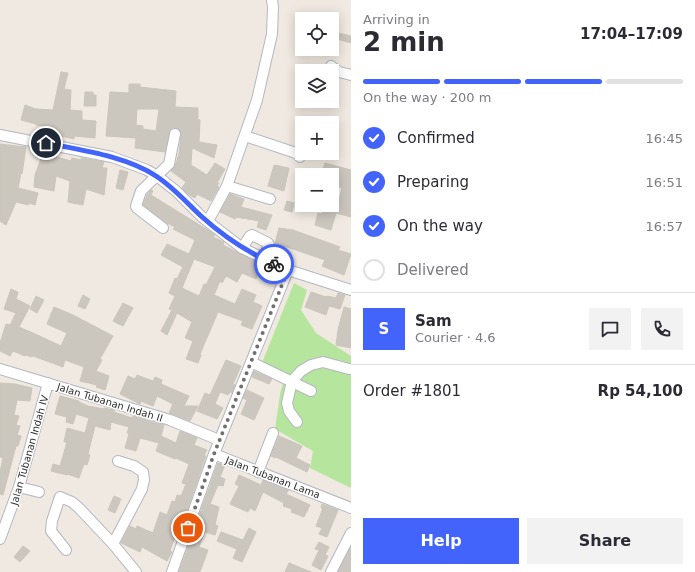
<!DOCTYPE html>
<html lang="en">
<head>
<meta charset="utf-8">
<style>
  :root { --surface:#fff; --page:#f2f2f3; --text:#2b2b33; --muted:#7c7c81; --line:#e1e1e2; --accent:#4264fb }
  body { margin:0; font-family:"DejaVu Sans",sans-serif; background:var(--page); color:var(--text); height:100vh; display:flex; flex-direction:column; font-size:15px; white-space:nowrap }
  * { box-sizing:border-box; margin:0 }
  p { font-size:13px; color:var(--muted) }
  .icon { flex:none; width:22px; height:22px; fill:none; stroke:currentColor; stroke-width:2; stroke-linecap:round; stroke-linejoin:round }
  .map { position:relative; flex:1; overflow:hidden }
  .side { display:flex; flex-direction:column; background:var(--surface); width:344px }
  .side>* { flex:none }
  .controls { position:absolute; left:295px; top:12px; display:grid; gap:8px }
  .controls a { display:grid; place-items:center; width:44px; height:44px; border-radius:0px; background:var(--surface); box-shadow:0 2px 10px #0003; font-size:20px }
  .pin { position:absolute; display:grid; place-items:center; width:34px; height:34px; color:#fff; margin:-17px; border:2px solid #fff; border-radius:50%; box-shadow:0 1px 4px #0007 }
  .courier { position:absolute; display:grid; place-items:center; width:40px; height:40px; margin:-20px; border:3px solid #4264fb; border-radius:50%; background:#fff; color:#222; box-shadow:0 1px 5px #0007 }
  .headline em { font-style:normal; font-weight:700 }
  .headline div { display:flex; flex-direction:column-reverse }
  .headline { display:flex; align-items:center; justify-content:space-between; height:68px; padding:0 12px }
  h1 { font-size:26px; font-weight:700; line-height:30px }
  .bar { display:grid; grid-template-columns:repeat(4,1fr); gap:6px 4px; align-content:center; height:48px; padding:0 12px }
  .bar i { height:5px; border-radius:3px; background:var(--line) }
  .bar .current { background:var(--accent) }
  .bar p { grid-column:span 4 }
  .line { display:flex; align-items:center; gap:10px; padding:0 12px; border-top:1px solid var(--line) }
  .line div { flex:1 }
  .round { display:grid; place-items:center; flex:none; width:42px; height:42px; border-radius:0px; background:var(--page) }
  ol { padding:0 12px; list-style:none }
  li { display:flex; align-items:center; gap:12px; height:44px }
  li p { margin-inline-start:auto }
  li .icon { padding:4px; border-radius:50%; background:var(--accent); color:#fff; stroke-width:4 }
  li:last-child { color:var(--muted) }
  li i { width:22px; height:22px; border:2px solid var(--line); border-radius:50% }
  .button { display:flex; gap:8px; margin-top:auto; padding:8px 12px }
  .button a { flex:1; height:46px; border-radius:0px; background:var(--accent); color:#fff; font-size:16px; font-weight:700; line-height:46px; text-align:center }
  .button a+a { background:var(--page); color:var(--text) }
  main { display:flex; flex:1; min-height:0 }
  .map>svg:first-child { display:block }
  .green { fill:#b6e59e }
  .building { fill:#cbc7bf; stroke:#cbc5ba; fill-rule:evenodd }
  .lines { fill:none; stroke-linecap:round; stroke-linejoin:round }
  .minor-casing { stroke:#b4b7c1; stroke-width:12 }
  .minor { stroke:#fff; stroke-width:10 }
  .done { stroke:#726f6d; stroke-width:4; stroke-dasharray:0 7.2 }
  .route { stroke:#4264fb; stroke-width:5 }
  .labels { text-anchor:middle; stroke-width:3; stroke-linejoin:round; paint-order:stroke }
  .street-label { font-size:10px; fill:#2e2e2e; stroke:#fff }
</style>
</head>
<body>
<main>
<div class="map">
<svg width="351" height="572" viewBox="0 0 351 572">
  <rect width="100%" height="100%" fill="#efe9e1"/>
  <!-- green -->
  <polygon class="green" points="294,283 307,290 301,310 316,333 351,356 351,488 310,468 313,451 275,429 280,394 286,372 262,363"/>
  <!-- building -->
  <g class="building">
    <polygon points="338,33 351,36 351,43 337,39"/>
    <polygon points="61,72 68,73 64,89 71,90 70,110 82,111 82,120 96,121 95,138 74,136 74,139 57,135 57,132 49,131 50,127 36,125 36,124 21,120 25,105 36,109 53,110"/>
    <path d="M129,84H140V87L176,91L175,107L198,108V120H200L199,142L217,145L214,158L192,148L191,165L207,175L215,163L225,169L217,183H219L217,186L219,187L211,201L197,194L195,198L188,194L182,188L186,182L171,171L175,166L179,154L181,135L179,129L173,128L170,130L165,152L135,148L136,138L106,136L110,92L129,93ZM137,109H159L156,131L143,129V126L136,125Z"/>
    <polygon points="85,92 93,92 93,95 96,95 96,106 84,106"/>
    <polygon points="0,144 26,147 22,174 21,173 18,188 38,193 35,205 29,203 29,205 16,202 6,225 0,221"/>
    <polygon points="43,153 71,161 72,158 81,160 81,158 104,162 102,168 107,168 104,195 86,189 83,205 68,202 70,181 56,176 54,191 34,187 35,175"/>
    <polygon points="325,163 351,170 351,217 336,213 331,230 315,225 318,213 322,214 323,209 336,213 342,188 332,185 332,175 321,175"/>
    <polygon points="274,165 289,168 284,191 268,186"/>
    <polygon points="120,170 128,172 123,190 116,188"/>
    <path d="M151,190L153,191L151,195L211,232L215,235L213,237L224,242L223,245L273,270L268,281L257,276L256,279L242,273L237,282L226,276L222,283L220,281L214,295L235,304L242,289L256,295L253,302L262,306L252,329L241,325L243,321L218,312L200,354L201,355L198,363L186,359L193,341L185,338L192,322L177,313L167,335L161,331L172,310L169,309L175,296L169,293L175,278L177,279L183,267L161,255L167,244L189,254L195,240L173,229L175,227L167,223L143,205L147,195ZM194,259L215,267L206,285L204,284L199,296L182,288Z"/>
    <polygon points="230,194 244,199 241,207 272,215 266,230 257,227 259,221 236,217 235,219 220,212"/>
    <polygon points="287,201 294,203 292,212 284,210"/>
    <polygon points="279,228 293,230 340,247 338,250 351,254 344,275 322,266 325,260 284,246 282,253 273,251"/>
    <polygon points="11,289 18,292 16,299 30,306 19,327 33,333 61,346 67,333 47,324 54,307 73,315 113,336 100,359 102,360 96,371 109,376 105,390 96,387 97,385 80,381 84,367 65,360 63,367 33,356 32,357 25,355 25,356 13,351 10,356 0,351 0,343 6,324 10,325 16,313 4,309"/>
    <polygon points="311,292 326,297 327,296 336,298 338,293 345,295 340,309 329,306 326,315 305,307"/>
    <polygon points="83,295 90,299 85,309 78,306"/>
    <polygon points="36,296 44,300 37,313 30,309"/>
    <polygon points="123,303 133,308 123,326 113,321"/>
    <polygon points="344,307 351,309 351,348 336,345 338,330"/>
    <polygon points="226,360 241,366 233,384 235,385 232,393 230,392 228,395 220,392 215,404 223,408 217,419 197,411 205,393 210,395"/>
    <polygon points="254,371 272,379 269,384 252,377"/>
    <polygon points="137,375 153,381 155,377 162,380 161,384 189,396 184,406 198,406 190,421 169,413 173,404 157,396 153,406 141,401 140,404 120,394 128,376 135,379"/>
    <polygon points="0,383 15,384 32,388 30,401 17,400 14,415 19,416 16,425 20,426 17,435 21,436 18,446 16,446 3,495 0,494 0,472 3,458 0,457"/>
    <polygon points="247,390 264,398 254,420 241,414 247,400 243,398"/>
    <polygon points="60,396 79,401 79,402 88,406 104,409 104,408 114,410 114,412 132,418 133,416 164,425 161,436 176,443 180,431 197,438 194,445 207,450 204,455 206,456 182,525 179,524 170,551 172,552 167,561 142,547 140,552 121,543 130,526 136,529 137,526 153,533 160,512 167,515 172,501 175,502 177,495 181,496 186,484 182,483 189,464 176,458 175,459 156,451 159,443 140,438 136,451 125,448 129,434 127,433 129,427 111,422 110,430 95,426 88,454 90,455 87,465 84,464 79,478 67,474 67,475 51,471 53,464 60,466 67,442 64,442 67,428 85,433 89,418 76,414 73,424 66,422 67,417 55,414"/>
    <polygon points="279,436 302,446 296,458 310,465 307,472 276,457 275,458 271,456"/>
    <polygon points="218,463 225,465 220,477 225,479 223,486 218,485 210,504 219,507 215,525 218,526 215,535 205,532 199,547 208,550 200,572 179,572"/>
    <polygon points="239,475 261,485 263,480 289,490 286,494 310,505 304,517 291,512 292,509 283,506 284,503 263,492 255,511 250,508 248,512 230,504 239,486 235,484"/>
    <polygon points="114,496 121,499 115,513 108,510"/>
    <polygon points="322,504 338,510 327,537 319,534 322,528 316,526 323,508 321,508"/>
    <polygon points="249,528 256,532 242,562 233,558 237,549 217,541 221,532 243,540"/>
    <polygon points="319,542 329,547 325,555 328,556 321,570 312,565 319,550 315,549"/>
    <polygon points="23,546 30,551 20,562 14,557"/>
    <polygon points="351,547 351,572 338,572"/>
    <polygon points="289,563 311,572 285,572"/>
  </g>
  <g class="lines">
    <defs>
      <g id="minor">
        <polyline points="331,66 339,72 351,75"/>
        <polyline points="0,135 112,157 147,170 157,176 176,191 202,217 242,248 288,270 351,290"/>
        <polyline points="245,136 296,153 300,157"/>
        <polyline points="227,186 270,199"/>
        <polyline points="208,221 227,186 257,100 272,34 273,7 272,0"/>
        <polyline points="163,228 137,208 136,206 141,191 169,164 175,134"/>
        <polyline points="242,248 250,236 252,235 268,243 269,245 263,259"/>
        <polyline points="251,362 311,391"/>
        <polyline points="0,369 170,420 219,440"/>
        <polyline points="297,422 289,411 287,403 292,381 301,371 311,365 323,362 349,369 351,369"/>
        <polyline points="214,454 351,508"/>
        <polyline points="258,472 273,433"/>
        <polyline points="19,487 39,492"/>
        <polyline points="0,539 19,487 48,383"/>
        <polyline points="113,544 142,489 144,480 143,472 134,466 118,461"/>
        <polyline points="66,550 51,531 52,521 60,497 72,502 79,508 113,544 136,572"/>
        <polyline points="172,572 214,454 288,270"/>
        <polyline points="331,572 351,533"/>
      </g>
    </defs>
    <!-- minor casing -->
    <use href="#minor" class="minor-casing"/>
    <!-- minor -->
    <use href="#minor" class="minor"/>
  </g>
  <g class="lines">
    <!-- done -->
    <polyline class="done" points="188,528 214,454 288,270 274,264"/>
    <!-- route -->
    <path class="route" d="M46,143C80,150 126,156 156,176C173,187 186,202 201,216C223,236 247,252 274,264"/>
  </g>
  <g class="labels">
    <!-- street labels -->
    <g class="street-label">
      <text transform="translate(110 402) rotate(17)" y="4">Jalan Tubanan Indah II</text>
      <text transform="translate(29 450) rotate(-74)" y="4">Jalan Tubanan Indah IV</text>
      <text transform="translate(273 477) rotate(21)" y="4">Jalan Tubanan Lama</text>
    </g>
  </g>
</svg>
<div class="controls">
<a><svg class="icon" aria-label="locate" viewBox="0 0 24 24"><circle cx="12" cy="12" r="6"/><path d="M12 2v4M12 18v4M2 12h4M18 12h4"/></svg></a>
<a><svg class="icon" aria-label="layers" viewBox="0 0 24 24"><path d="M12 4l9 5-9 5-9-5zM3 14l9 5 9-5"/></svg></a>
<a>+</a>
<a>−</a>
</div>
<div class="pin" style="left:188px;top:528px;background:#ea580c"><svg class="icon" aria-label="bag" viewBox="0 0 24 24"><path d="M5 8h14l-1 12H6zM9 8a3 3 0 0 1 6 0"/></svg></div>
<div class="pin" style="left:46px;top:143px;background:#1f2937"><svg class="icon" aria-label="home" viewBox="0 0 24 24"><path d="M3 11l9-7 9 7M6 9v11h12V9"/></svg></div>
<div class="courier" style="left:274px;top:264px"><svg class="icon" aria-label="bike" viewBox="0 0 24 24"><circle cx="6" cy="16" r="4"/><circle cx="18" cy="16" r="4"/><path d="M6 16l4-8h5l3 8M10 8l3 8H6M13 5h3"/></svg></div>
</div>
<section class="side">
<div class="headline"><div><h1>2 min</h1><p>Arriving in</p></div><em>17:04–17:09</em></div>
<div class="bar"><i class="current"></i><i class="current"></i><i class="current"></i><i></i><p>On the way · 200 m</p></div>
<ol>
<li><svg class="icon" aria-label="check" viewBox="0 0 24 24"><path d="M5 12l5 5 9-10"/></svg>Confirmed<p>16:45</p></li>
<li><svg class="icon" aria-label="check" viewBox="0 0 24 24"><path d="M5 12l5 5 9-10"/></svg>Preparing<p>16:51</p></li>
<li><svg class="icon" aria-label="check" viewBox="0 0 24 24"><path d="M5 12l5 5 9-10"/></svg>On the way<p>16:57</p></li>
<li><i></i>Delivered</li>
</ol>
<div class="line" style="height:72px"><b class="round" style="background:var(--accent);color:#fff">S</b><div><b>Sam</b><p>Courier · 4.6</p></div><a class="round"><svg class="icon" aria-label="chat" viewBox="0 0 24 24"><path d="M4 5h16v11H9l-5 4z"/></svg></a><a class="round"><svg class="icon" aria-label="phone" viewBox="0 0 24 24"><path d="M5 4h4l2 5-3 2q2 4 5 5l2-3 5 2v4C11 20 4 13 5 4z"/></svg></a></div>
<div class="line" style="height:52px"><div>Order #1801</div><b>Rp 54,100</b></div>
<div class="button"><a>Help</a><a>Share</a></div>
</section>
</main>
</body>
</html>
